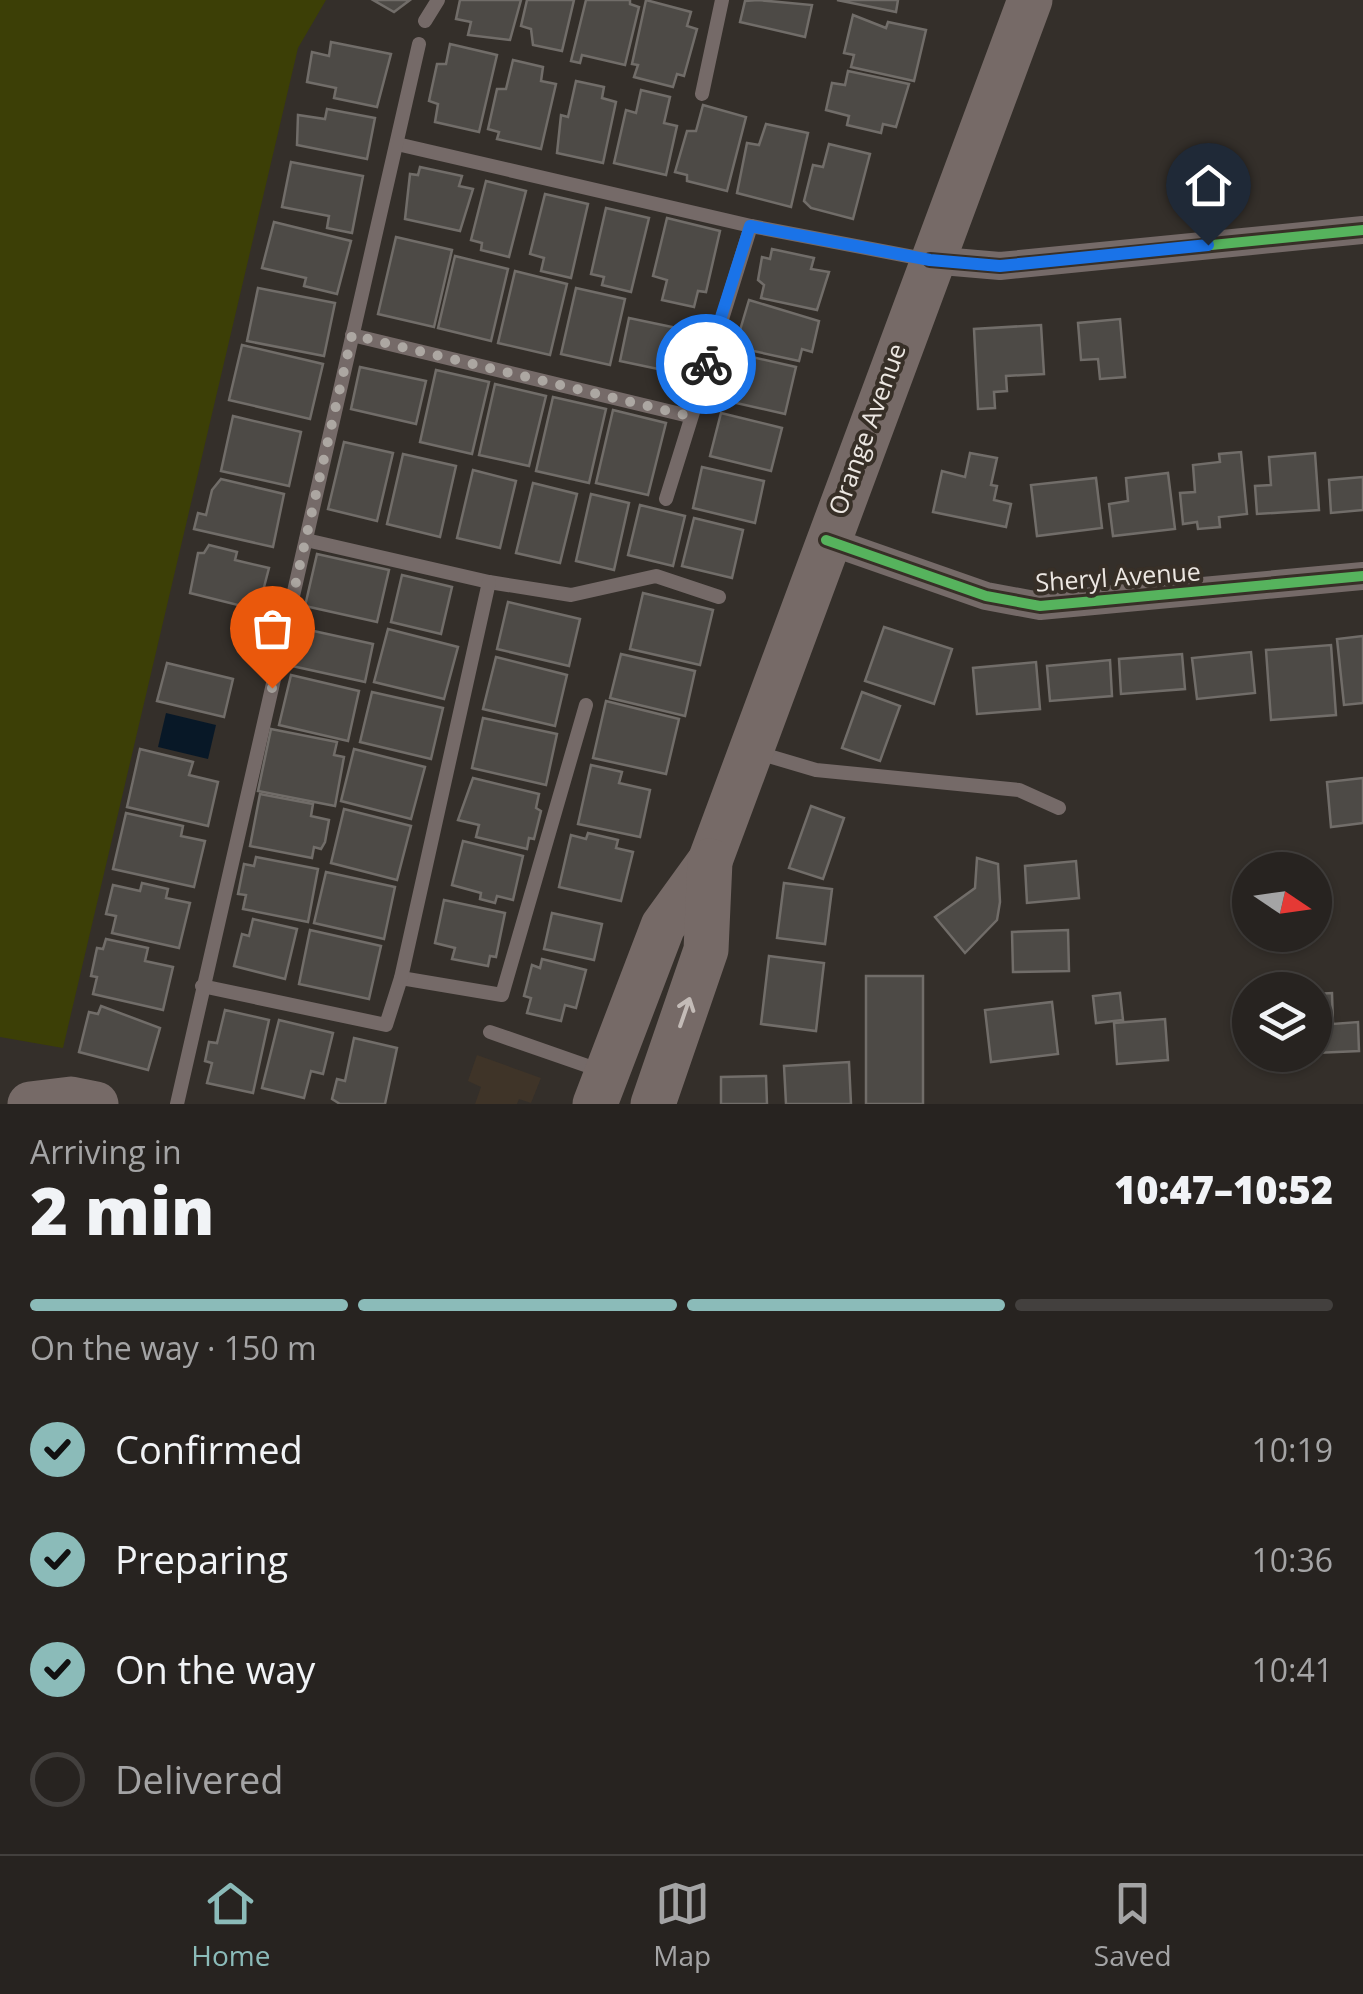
<!DOCTYPE html>
<html lang="en">
<head>
<meta charset="utf-8">
<style>
  :root { --surface:#272320; --page:#2f2b29; --text:#f1f3f6; --muted:#a4a4a5; --line:#43403e; --accent:#8bbbb9 }
  body { margin:0; font-family:"Open Sans",sans-serif; background:var(--page); color:var(--text); height:100vh; display:flex; flex-direction:column; font-size:38px; white-space:nowrap }
  * { box-sizing:border-box; margin:0 }
  p { font-size:32px; color:var(--muted) }
  .icon { flex:none; width:55px; height:55px; fill:none; stroke:currentColor; stroke-width:2; stroke-linecap:round; stroke-linejoin:round }
  .map { position:relative; height:1104px; overflow:hidden }
  .details { display:flex; flex-direction:column; background:var(--surface); flex:1 }
  .details>* { flex:none }
  .needle { width:65px; rotate:103deg }
  .buttons { position:absolute; left:1232px; top:852px; display:grid; gap:20px }
  .buttons a { display:grid; place-items:center; width:100px; height:100px; border-radius:50%; background:var(--surface); box-shadow:0 2px 8px #0004,0 0 0 2px var(--line); font-size:50px }
  .pin { position:absolute; display:grid; place-items:center; width:85px; height:85px; color:#fff; margin:-102px -42px; border-radius:50% 50% 50% 0; rotate:-45deg; box-shadow:0 0 10px #0007 }
  .pin .icon { rotate:45deg }
  .courier { position:absolute; display:grid; place-items:center; width:100px; height:100px; margin:-50px; border:8px solid #1a73e8; border-radius:50%; background:#fff; color:#222; box-shadow:0 2px 12px #0007 }
  .headline em { font-style:normal; font-weight:800 }
  .headline div { display:flex; flex-direction:column-reverse }
  .headline { display:flex; align-items:center; justify-content:space-between; height:170px; padding:0 30px }
  h1 { font-size:65px; font-weight:800; line-height:75px }
  .bar { display:grid; grid-template-columns:repeat(4,1fr); gap:15px 10px; align-content:center; height:120px; padding:0 30px }
  .bar i { height:12px; border-radius:8px; background:var(--line) }
  .bar .on { background:var(--accent) }
  .bar p { grid-column:span 4 }
  ol { padding:0 30px; list-style:none }
  li { display:flex; align-items:center; gap:30px; height:110px }
  li p { margin-inline-start:auto }
  li .icon { padding:10px; border-radius:50%; background:var(--accent); color:#111; stroke-width:4 }
  li:last-child { color:var(--muted) }
  li i { width:55px; height:55px; border:5px solid var(--line); border-radius:50% }
  .tabs { display:flex; justify-content:space-around; align-items:center; height:140px; border-top:2px solid var(--line); background:var(--surface); font-size:28px; color:var(--muted) }
  .tabs a { display:grid; justify-items:center; gap:5px }
  .tabs .on { color:var(--accent) }
  .map>svg:first-child { display:block }
  .built { fill:#3f3428 }
  .green { fill:#3c3f06 }
  .water { fill:#081827 }
  .building { fill:#4d4a46; stroke:#716d69; stroke-width:2.5 }
  .lines { fill:none; stroke-linecap:round; stroke-linejoin:round }
  .service { stroke:#756a68; stroke-width:14 }
  .minor { stroke:#756a68; stroke-width:28 }
  .primary { stroke:#766a67; stroke-width:45 }
  .cycleway-casing { stroke:#372f27; stroke-width:16 }
  .cycleway { stroke:#56b35d; stroke-width:10 }
  .oneway { stroke:#c3bbb7 }
  .done { stroke:#aca7a2; stroke-width:10; stroke-dasharray:0 18 }
  .route { stroke:#1a73e8; stroke-width:12 }
  .labels { text-anchor:middle; stroke-width:8; stroke-linejoin:round; paint-order:stroke }
  .street-label { font-size:25px; fill:#ece7e2; stroke:#372f27 }
</style>
</head>
<body>
<div class="map">
<svg width="1363" height="1104" viewBox="0 0 1363 1104">
  <rect width="100%" height="100%" fill="#342f2a"/>
  <!-- built -->
  <polygon class="built" points="477,1055 541,1078 531,1103 519,1099 517,1104 475,1104 481,1087 468,1081"/>
  <!-- green -->
  <polygon class="green" points="0,0 326,0 298,48 63,1048 0,1037"/>
  <!-- water -->
  <polygon class="water" points="166,713 216,725 208,759 158,747"/>
  <!-- building -->
  <g class="building">
    <polygon points="373,0 410,0 394,12"/>
    <polygon points="460,0 521,0 510,40 468,35 471,22 456,19"/>
    <polygon points="527,0 574,0 562,51 533,45 531,29 521,26"/>
    <polygon points="586,0 630,0 630,4 639,7 625,65 582,55 580,63 571,61"/>
    <polygon points="646,0 691,12 687,26 697,29 684,76 677,74 673,87 634,77 638,65 632,64"/>
    <polygon points="758,0 812,5 805,37 740,22 745,1"/>
    <polygon points="837,0 898,0 896,12"/>
    <polygon points="853,15 886,28 888,22 926,30 914,81 851,67 854,55 844,53"/>
    <polygon points="331,42 391,54 377,107 334,98 336,88 307,82 312,52 329,56"/>
    <polygon points="450,44 497,55 479,132 435,122 438,104 429,101 437,64 446,64"/>
    <polygon points="513,60 543,67 541,81 556,84 541,149 497,139 499,132 488,129 497,89 506,89"/>
    <polygon points="848,71 909,84 896,127 883,124 881,133 847,125 849,116 826,110 832,83 845,85"/>
    <polygon points="576,81 604,87 602,98 616,102 603,163 557,153 561,115 568,117"/>
    <polygon points="641,90 670,97 664,123 677,126 666,175 614,163 626,110 636,113"/>
    <polygon points="703,105 746,117 727,191 687,181 687,175 675,172 687,131 696,131"/>
    <polygon points="327,109 375,118 367,159 297,145 298,115 325,119"/>
    <polygon points="766,124 808,133 791,207 737,193 747,143 759,145"/>
    <polygon points="829,144 870,154 853,219 811,208 804,201 813,165 823,167"/>
    <polygon points="291,162 363,176 352,233 327,228 329,216 282,207"/>
    <polygon points="420,167 462,176 459,186 473,189 460,231 405,219 410,174 418,175"/>
    <polygon points="486,181 526,191 509,257 481,250 482,243 471,240"/>
    <polygon points="545,194 588,204 571,278 541,271 544,258 530,254"/>
    <polygon points="606,208 649,218 631,292 602,285 604,277 591,274"/>
    <polygon points="667,218 720,231 706,292 698,291 694,307 662,300 667,280 653,276"/>
    <polygon points="274,222 351,241 337,294 304,286 306,278 262,268"/>
    <polygon points="396,237 452,250 434,327 378,314"/>
    <polygon points="772,249 814,258 811,269 829,272 817,310 761,298 764,285 758,280 762,257 770,259"/>
    <polygon points="455,256 508,269 491,341 438,328"/>
    <polygon points="515,271 567,284 550,355 498,343"/>
    <polygon points="258,288 335,303 324,356 247,341"/>
    <polygon points="576,288 625,299 610,365 561,354"/>
    <polygon points="749,300 819,321 812,352 802,349 799,361 735,347"/>
    <polygon points="629,318 691,331 682,374 620,361"/>
    <polygon points="1120,319 1125,377 1100,379 1098,359 1081,360 1078,323"/>
    <polygon points="1041,325 1044,374 1006,376 1007,391 994,392 995,408 978,409 974,329"/>
    <polygon points="242,345 323,364 310,419 229,400"/>
    <polygon points="734,353 796,367 785,414 723,400"/>
    <polygon points="360,367 426,381 416,424 351,409"/>
    <polygon points="436,370 489,382 472,454 420,442"/>
    <polygon points="495,384 546,396 529,466 479,455"/>
    <polygon points="553,397 606,409 589,483 536,471"/>
    <polygon points="613,410 666,423 648,495 596,483"/>
    <polygon points="721,413 782,428 771,471 710,456"/>
    <polygon points="233,416 301,432 289,486 221,471"/>
    <polygon points="344,442 393,453 377,521 328,509"/>
    <polygon points="1241,452 1247,514 1219,517 1220,527 1198,529 1197,522 1183,524 1180,493 1195,492 1193,465 1220,462 1219,454"/>
    <polygon points="970,453 997,458 991,485 997,486 994,500 1011,504 1006,527 933,512 942,471 965,477"/>
    <polygon points="1315,453 1319,510 1257,514 1255,486 1271,485 1269,457"/>
    <polygon points="403,454 456,466 440,537 387,524"/>
    <polygon points="702,467 764,481 755,523 693,508"/>
    <polygon points="473,470 516,481 500,548 457,538"/>
    <polygon points="1168,473 1175,529 1113,536 1109,504 1128,501 1126,478"/>
    <polygon points="1363,477 1363,510 1331,513 1329,480"/>
    <polygon points="1096,478 1102,528 1037,536 1031,485"/>
    <polygon points="221,479 284,494 273,547 194,529 198,513 206,515 212,490"/>
    <polygon points="533,483 577,494 560,563 516,553"/>
    <polygon points="591,494 629,503 614,570 576,561"/>
    <polygon points="640,505 685,516 673,566 628,555"/>
    <polygon points="694,518 743,530 732,578 682,566"/>
    <polygon points="209,545 237,552 235,560 269,568 258,610 190,593 198,553 204,553"/>
    <polygon points="317,554 389,570 377,622 305,606"/>
    <polygon points="402,575 452,587 441,634 391,622"/>
    <polygon points="643,593 713,610 700,665 630,649"/>
    <polygon points="508,602 580,619 569,666 497,649"/>
    <polygon points="884,627 952,649 934,704 865,681"/>
    <polygon points="300,628 373,644 365,682 292,666"/>
    <polygon points="388,629 458,647 444,699 374,682"/>
    <polygon points="1363,636 1363,703 1344,705 1337,639"/>
    <polygon points="1331,645 1336,715 1271,720 1266,650"/>
    <polygon points="1251,652 1255,693 1197,699 1192,658"/>
    <polygon points="621,654 695,671 685,716 610,698"/>
    <polygon points="1182,654 1185,689 1121,694 1119,659"/>
    <polygon points="496,657 567,675 555,726 483,709"/>
    <polygon points="1110,660 1112,696 1050,701 1047,666"/>
    <polygon points="1036,662 1040,709 977,714 973,668"/>
    <polygon points="167,663 233,679 224,717 157,701"/>
    <polygon points="291,675 359,691 348,741 279,725"/>
    <polygon points="372,692 443,708 431,759 360,742"/>
    <polygon points="862,692 900,706 880,761 842,748"/>
    <polygon points="606,701 679,719 666,774 593,758"/>
    <polygon points="483,718 557,734 546,785 472,768"/>
    <polygon points="271,729 337,742 334,755 344,757 335,806 258,791"/>
    <polygon points="140,749 193,762 189,775 218,782 208,826 127,807"/>
    <polygon points="354,749 425,767 411,819 341,801"/>
    <polygon points="591,765 622,772 619,783 650,790 640,837 578,824"/>
    <polygon points="473,778 539,794 536,808 541,811 534,839 529,838 527,849 476,837 479,825 458,820"/>
    <polygon points="1363,778 1363,823 1331,827 1327,782"/>
    <polygon points="260,794 313,804 311,816 329,820 325,842 321,849 314,847 312,858 250,846"/>
    <polygon points="811,806 844,818 823,879 789,868"/>
    <polygon points="344,809 411,826 397,880 331,863"/>
    <polygon points="126,813 183,826 181,836 205,841 194,887 113,869"/>
    <polygon points="588,833 618,840 616,848 633,852 621,901 559,887 571,835 586,839"/>
    <polygon points="463,841 523,856 513,900 497,896 495,903 480,899 481,893 452,885"/>
    <polygon points="256,857 318,869 308,922 243,909 246,895 238,894 244,864 254,866"/>
    <polygon points="977,858 998,864 1000,902 997,920 965,953 935,917 975,888"/>
    <polygon points="1076,861 1079,898 1027,903 1025,866"/>
    <polygon points="326,872 395,887 384,939 314,923"/>
    <polygon points="142,883 168,889 166,898 190,903 179,948 112,933 116,916 106,914 113,885 140,891"/>
    <polygon points="784,883 832,889 825,944 777,938"/>
    <polygon points="444,900 505,913 496,957 490,956 488,966 452,959 455,948 435,943"/>
    <polygon points="552,913 602,924 594,960 544,949"/>
    <polygon points="253,919 297,929 285,979 234,966 242,934 249,936"/>
    <polygon points="310,930 381,946 369,999 299,984"/>
    <polygon points="1068,930 1069,971 1013,972 1012,932"/>
    <polygon points="106,939 148,948 145,961 173,967 163,1010 93,994 97,977 91,976 97,948 103,949"/>
    <polygon points="769,956 824,963 816,1031 761,1024"/>
    <polygon points="542,959 586,970 576,1008 565,1005 561,1021 527,1013 531,998 524,996 532,965 540,968"/>
    <rect x="866" y="976" width="57" height="128"/>
    <polygon points="1120,993 1123,1020 1096,1023 1093,996"/>
    <polygon points="1332,993 1333,1024 1358,1022 1359,1051 1315,1053 1315,994"/>
    <polygon points="1052,1002 1058,1054 991,1062 985,1010"/>
    <polygon points="101,1006 160,1028 148,1070 79,1052 89,1012 98,1014"/>
    <polygon points="225,1010 269,1020 253,1093 207,1083 212,1063 205,1061 209,1042 217,1043"/>
    <polygon points="1165,1019 1168,1060 1117,1064 1114,1023"/>
    <polygon points="279,1020 333,1033 323,1074 311,1071 304,1098 262,1088"/>
    <polygon points="354,1038 397,1048 385,1104 340,1104 332,1099 337,1079 345,1081"/>
    <polygon points="849,1062 851,1104 786,1104 784,1066"/>
    <polygon points="766,1076 767,1104 721,1104 721,1077"/>
  </g>
  <g class="lines">
    <!-- service -->
    <g class="service">
      <polyline points="425,21 438,0"/>
      <polyline points="702,94 722,0"/>
      <polyline points="397,144 751,226 929,260"/>
      <polyline points="352,335 689,416"/>
      <polyline points="666,499 751,226"/>
      <polyline points="306,540 489,582 571,595 656,576 719,597"/>
      <polyline points="755,752 816,770 1019,790 1059,808"/>
      <polyline points="401,978 502,995 586,705"/>
      <polyline points="202,986 386,1025 401,978 489,582"/>
      <polyline points="490,1032 602,1071"/>
      <polyline points="177,1104 419,44"/>
    </g>
    <!-- minor -->
    <g class="minor">
      <polyline points="930,260 1000,266 1363,230"/>
      <polyline points="826,540 986,596 1040,606 1363,576"/>
    </g>
    <!-- primary -->
    <g class="primary">
      <polyline points="30,1104 71,1099 96,1104"/>
      <polyline points="595,1104 663,926 710,861 1030,0"/>
      <polyline points="653,1104 706,950 710,861"/>
    </g>
    <defs>
      <g id="cycleway">
        <polyline points="930,260 1000,266 1363,230"/>
        <polyline points="826,540 986,596 1040,606 1363,576"/>
      </g>
    </defs>
    <!-- cycleway casing -->
    <use href="#cycleway" class="cycleway-casing"/>
    <!-- cycleway -->
    <use href="#cycleway" class="cycleway"/>
  </g>
  <!-- one-way arrows -->
  <defs><path id="oneway-shaft" d="M-6 0H5M1.5-3L5.5 0L1.5 3" fill="none" stroke-width="1.6" stroke-linecap="round" stroke-linejoin="round" transform="scale(2.5)"/></defs>
  <use class="oneway" href="#oneway-shaft" transform="translate(685 1012) rotate(-71)"/>
  <g class="lines">
    <!-- done -->
    <polyline class="done" points="272,688 352,335 689,416 706,364"/>
    <!-- route -->
    <polyline class="route" points="706,364 750,226 930,260 1000,266 1208,245"/>
  </g>
  <g class="labels">
    <!-- street labels -->
    <g class="street-label">
      <text transform="translate(867 429) rotate(-70)" y="9">Orange Avenue</text>
      <text transform="translate(1118 577) rotate(-4)" y="9">Sheryl Avenue</text>
    </g>
  </g>
</svg>
<div class="buttons">
<a><svg class="needle" viewBox="-14 -14 28 28"><path d="M0-13l5 13h-10z" fill="#e53935"/><path d="M0 13l5-13h-10z" fill="#a4a4a5"/></svg></a>
<a><svg class="icon" aria-label="layers" viewBox="0 0 24 24"><path d="M12 4l9 5-9 5-9-5zM3 14l9 5 9-5"/></svg></a>
</div>
<div class="pin" style="left:272px;top:688px;background:#ea580c"><svg class="icon" aria-label="bag" viewBox="0 0 24 24"><path d="M5 8h14l-1 12H6zM9 8a3 3 0 0 1 6 0"/></svg></div>
<div class="pin" style="left:1208px;top:245px;background:#1f2937"><svg class="icon" aria-label="home" viewBox="0 0 24 24"><path d="M3 11l9-7 9 7M6 9v11h12V9"/></svg></div>
<div class="courier" style="left:706px;top:364px"><svg class="icon" aria-label="bike" viewBox="0 0 24 24"><circle cx="6" cy="16" r="4"/><circle cx="18" cy="16" r="4"/><path d="M6 16l4-8h5l3 8M10 8l3 8H6M13 5h3"/></svg></div>
</div>
<section class="details">
<div class="headline"><div><h1>2 min</h1><p>Arriving in</p></div><em>10:47–10:52</em></div>
<div class="bar"><i class="on"></i><i class="on"></i><i class="on"></i><i></i><p>On the way · 150 m</p></div>
<ol>
<li><svg class="icon" aria-label="check" viewBox="0 0 24 24"><path d="M5 12l5 5 9-10"/></svg>Confirmed<p>10:19</p></li>
<li><svg class="icon" aria-label="check" viewBox="0 0 24 24"><path d="M5 12l5 5 9-10"/></svg>Preparing<p>10:36</p></li>
<li><svg class="icon" aria-label="check" viewBox="0 0 24 24"><path d="M5 12l5 5 9-10"/></svg>On the way<p>10:41</p></li>
<li><i></i>Delivered</li>
</ol>
</section>
<nav class="tabs">
<a class="on"><svg class="icon" aria-label="home" viewBox="0 0 24 24"><path d="M3 11l9-7 9 7M6 9v11h12V9"/></svg>Home</a>
<a><svg class="icon" aria-label="map" viewBox="0 0 24 24"><path d="M3 6l6-2 6 2 6-2v14l-6 2-6-2-6 2zM9 4v14M15 6v14"/></svg>Map</a>
<a><svg class="icon" aria-label="saved" viewBox="0 0 24 24"><path d="M7 4h10v16l-5-4-5 4z"/></svg>Saved</a>
</nav>
</body>
</html>
